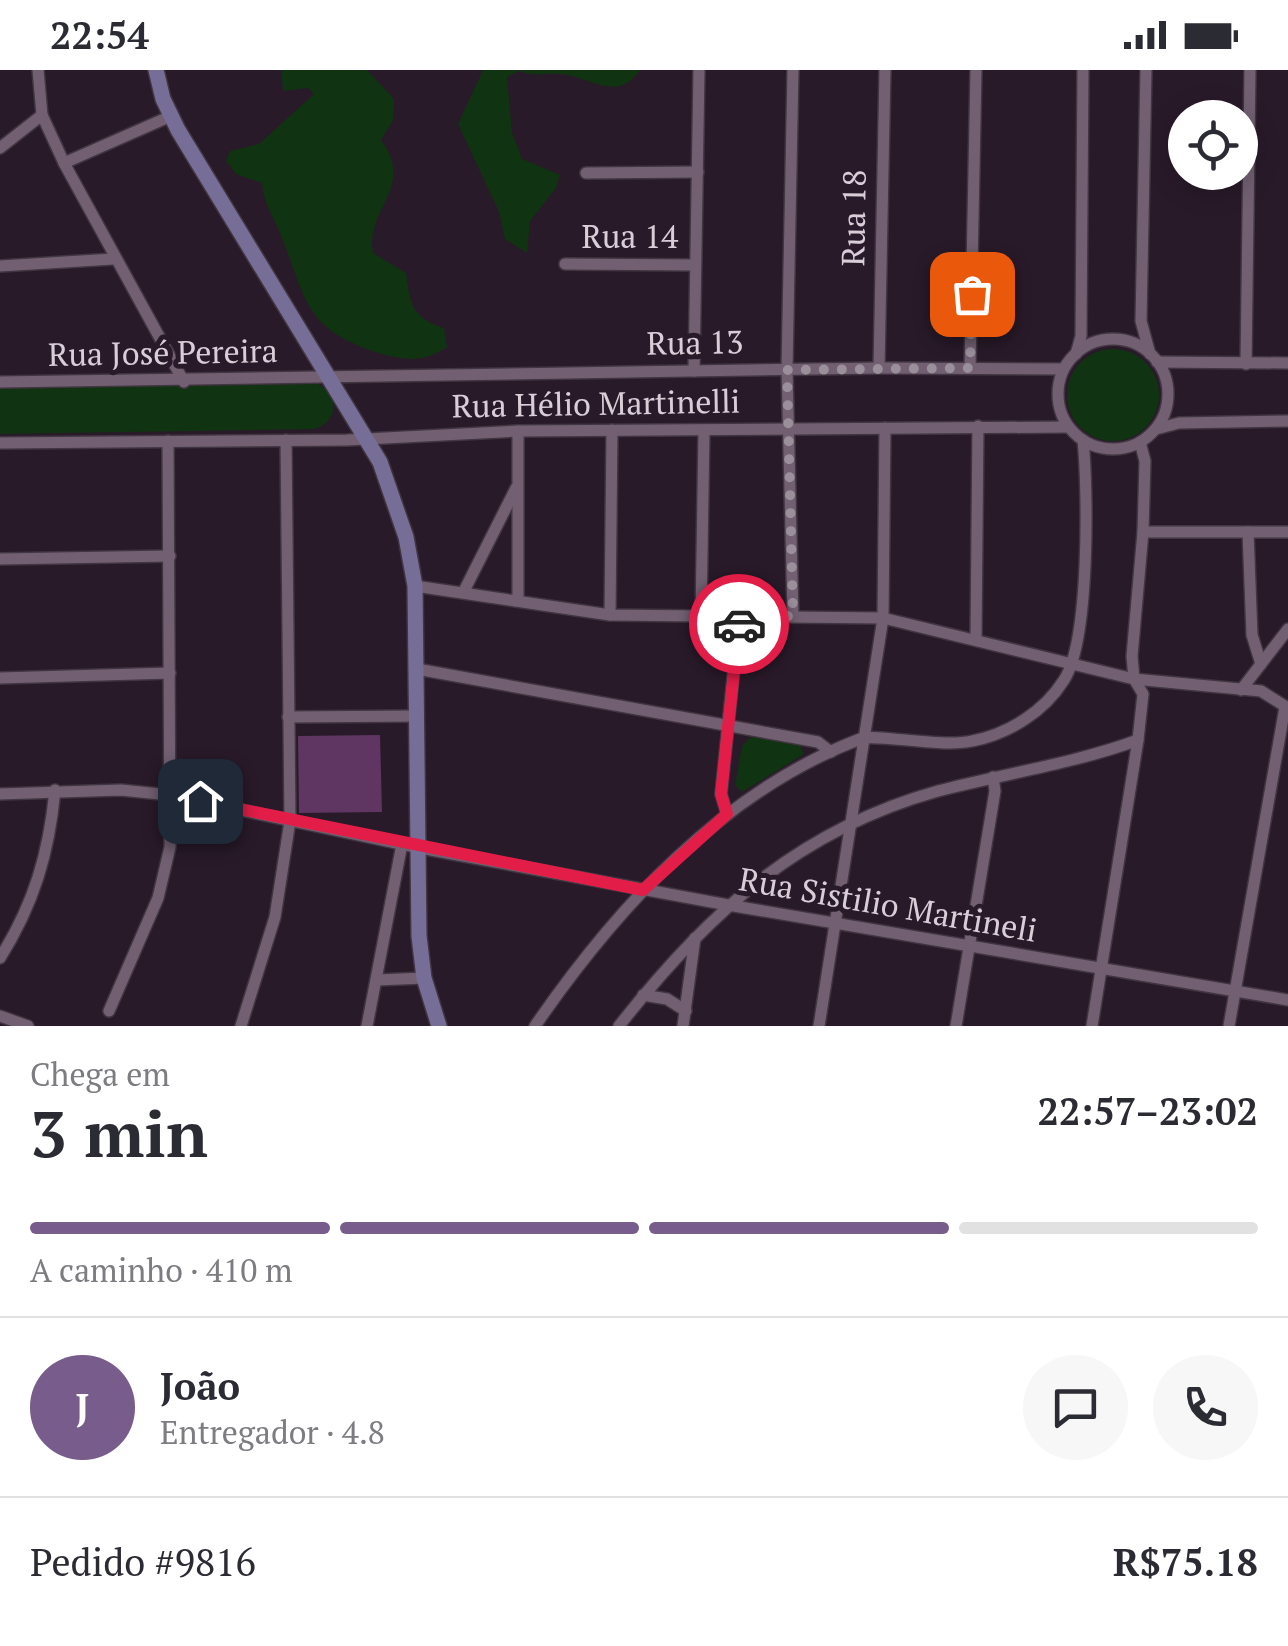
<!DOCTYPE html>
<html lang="pt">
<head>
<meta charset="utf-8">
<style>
  :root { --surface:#fff; --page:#f7f7f7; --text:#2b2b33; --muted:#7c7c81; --line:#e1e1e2; --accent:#785d8c }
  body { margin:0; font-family:"PT Serif",serif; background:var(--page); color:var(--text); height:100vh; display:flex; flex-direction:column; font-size:38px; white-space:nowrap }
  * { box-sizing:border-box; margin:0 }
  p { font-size:32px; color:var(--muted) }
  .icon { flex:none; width:55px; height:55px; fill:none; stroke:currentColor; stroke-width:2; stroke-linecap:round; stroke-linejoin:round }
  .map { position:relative; height:956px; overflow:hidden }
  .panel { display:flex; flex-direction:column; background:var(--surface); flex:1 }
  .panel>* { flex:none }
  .buttons { position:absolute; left:1168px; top:30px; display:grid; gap:20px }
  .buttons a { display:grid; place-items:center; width:90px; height:90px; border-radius:50%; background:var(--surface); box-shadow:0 5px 25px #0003; font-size:50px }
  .pin { position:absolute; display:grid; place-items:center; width:85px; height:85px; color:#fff; margin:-42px; border-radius:20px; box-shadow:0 5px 15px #0006 }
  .courier { position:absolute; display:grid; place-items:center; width:100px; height:100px; margin:-50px; border:8px solid #e11d48; border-radius:50%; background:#fff; color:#222; box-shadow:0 2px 12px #0007 }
  .head em { font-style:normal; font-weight:800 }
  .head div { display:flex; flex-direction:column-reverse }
  .head { display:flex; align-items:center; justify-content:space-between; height:170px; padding:0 30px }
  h1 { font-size:65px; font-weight:800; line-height:75px }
  .bar { display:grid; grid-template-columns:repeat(4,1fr); gap:15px 10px; align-content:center; height:120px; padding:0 30px }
  .bar i { height:12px; border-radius:8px; background:var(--line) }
  .bar .selected { background:var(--accent) }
  .bar p { grid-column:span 4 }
  .line { display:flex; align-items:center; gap:25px; padding:0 30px; border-top:2px solid var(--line) }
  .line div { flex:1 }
  .round { display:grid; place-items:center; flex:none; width:105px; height:105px; border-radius:52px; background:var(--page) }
  .status { display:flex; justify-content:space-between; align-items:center; height:70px; padding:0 50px; background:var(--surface); direction:ltr }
  .status svg { height:28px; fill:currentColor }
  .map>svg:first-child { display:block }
  .green { fill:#103311 }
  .building { fill:#5f3562 }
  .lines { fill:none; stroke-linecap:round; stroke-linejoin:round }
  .minor-casing { stroke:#413541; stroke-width:14 }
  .secondary-casing { stroke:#413541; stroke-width:18 }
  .minor { stroke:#726072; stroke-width:11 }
  .secondary { stroke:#776e98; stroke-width:15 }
  .done { stroke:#9b8f9b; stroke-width:10; stroke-dasharray:0 18 }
  .route { stroke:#e11d48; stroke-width:12 }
  .labels { text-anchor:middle; stroke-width:10; stroke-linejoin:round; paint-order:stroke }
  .street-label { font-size:32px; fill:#d9ced8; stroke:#291a29 }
</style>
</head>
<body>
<div class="status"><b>22:54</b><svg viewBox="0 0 49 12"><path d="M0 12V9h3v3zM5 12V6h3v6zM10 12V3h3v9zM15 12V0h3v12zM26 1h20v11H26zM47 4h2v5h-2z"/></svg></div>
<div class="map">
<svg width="1288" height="956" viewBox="0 0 1288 956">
  <rect width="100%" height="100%" fill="#291a29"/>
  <!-- green -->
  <g class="green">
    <path d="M281,0H367L394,29L393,50L381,70C416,118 365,138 373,183L406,203C410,233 412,249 444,258L447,277C424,292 408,291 382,284C303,260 307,230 280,163C272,144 264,134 262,113L236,104L226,91L230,81L259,74L314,24L308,18L283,21Z"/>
    <path d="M483,0H640C618,34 589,6 560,4C544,3 535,7 519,1L507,7L512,63L522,89L560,105L556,118L530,151L527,183L505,169L499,142L458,54Z"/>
    <circle cx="1113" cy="325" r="46"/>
    <path d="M318,314C340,326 339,350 315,359L0,364V318Z"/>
    <polygon points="751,667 798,671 804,684 742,722 735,715 742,676"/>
  </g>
  <!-- building -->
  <polygon class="building" points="380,665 382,742 299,743 298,666"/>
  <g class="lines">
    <defs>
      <g id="minor">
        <polyline points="38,0 42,45 64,93 184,312"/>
        <polyline points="1146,0 1141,251 1150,284"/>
        <polyline points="0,78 42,45"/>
        <polyline points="64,93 171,46"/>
        <polyline points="586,103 698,102"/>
        <polyline points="565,194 695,195"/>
        <polyline points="0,196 113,189"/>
        <circle cx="1113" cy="324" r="55"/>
        <polyline points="1076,284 1081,266 1083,0"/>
        <polyline points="1157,292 1288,293"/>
        <polyline points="1246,294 1250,0"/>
        <polyline points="879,298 885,0"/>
        <polyline points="970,298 976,0"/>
        <polyline points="694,301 699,0"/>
        <polyline points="0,312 879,298 1063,299"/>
        <polyline points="1156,359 1179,353 1288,351"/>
        <polyline points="0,373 347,370 518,361 1068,357"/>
        <polyline points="1143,462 1288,462"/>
        <polyline points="1248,462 1252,565 1261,594"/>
        <polyline points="0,489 170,486"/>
        <polyline points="415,516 610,545 883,548 1134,609 1261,621 1288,638"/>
        <polyline points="464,521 516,418"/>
        <polyline points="518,530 518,361"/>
        <polyline points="610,545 612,360"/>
        <polyline points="793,546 787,299 793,0"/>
        <polyline points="701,547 704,360"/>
        <polyline points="976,568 978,356"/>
        <polyline points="417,599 818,672 831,682"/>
        <polyline points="0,608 170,603"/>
        <polyline points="1241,620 1288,559"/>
        <polyline points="288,647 418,646"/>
        <polyline points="0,724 121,720 170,725 420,778 728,835 1288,930"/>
        <polyline points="727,744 721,724 739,549"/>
        <path d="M0,888C34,834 49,783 55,720"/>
        <polyline points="377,910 424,908"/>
        <polyline points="643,925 667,929 686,941"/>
        <polyline points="109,941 158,828 170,777 168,371"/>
        <polyline points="0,946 28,956"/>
        <polyline points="241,956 275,847 290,751 286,370"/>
        <polyline points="367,956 402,774"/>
        <path d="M535,956C617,837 722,722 860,669C875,663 940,678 972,671C1008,664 1044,642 1064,610C1090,570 1088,419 1083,370"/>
        <path d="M619,956C707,844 798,760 938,721C1003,704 1076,693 1138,670L1143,624L1134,609L1132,586L1143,462L1145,391L1140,372"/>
        <polyline points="683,956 695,868"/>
        <polyline points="819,956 883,548 885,358"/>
        <polyline points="956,956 995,721 993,707"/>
        <polyline points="1092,956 1138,670"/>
        <polyline points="1229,956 1285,637"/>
      </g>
      <polyline id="secondary" points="156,0 163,29 178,60 380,392 406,467 415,516 419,866 424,908 439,956"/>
    </defs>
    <!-- minor casing -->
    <use href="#minor" class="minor-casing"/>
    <!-- secondary casing -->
    <use href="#secondary" class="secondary-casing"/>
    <!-- minor -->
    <use href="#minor" class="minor"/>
    <!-- secondary -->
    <use href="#secondary" class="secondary"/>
  </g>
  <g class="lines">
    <!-- done -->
    <polyline class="done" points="739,554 740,548 793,546 787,300 970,298 972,224"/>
    <!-- route -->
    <polyline class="route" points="200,731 643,820 727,744 721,724 739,554"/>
  </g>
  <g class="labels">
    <!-- street labels -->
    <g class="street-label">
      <text transform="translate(854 148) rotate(-89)" y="11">Rua 18</text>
      <text x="630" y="178">Rua 14</text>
      <text transform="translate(695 273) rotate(-1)" y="11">Rua 13</text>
      <text transform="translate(163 283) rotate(-1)" y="11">Rua José Pereira</text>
      <text transform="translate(596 334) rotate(-1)" y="11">Rua Hélio Martinelli</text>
      <text transform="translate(888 835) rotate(10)" y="11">Rua Sistilio Martineli</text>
    </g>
  </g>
</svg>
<div class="buttons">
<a><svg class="icon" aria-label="locate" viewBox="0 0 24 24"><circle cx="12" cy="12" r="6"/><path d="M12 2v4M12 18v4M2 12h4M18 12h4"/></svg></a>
</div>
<div class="pin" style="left:972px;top:224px;background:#ea580c"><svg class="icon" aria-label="bag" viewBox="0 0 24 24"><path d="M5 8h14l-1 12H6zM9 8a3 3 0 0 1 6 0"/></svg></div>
<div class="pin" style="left:200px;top:731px;background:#1f2937"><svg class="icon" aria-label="home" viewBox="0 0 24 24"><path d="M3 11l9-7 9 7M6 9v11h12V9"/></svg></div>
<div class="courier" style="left:739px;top:554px"><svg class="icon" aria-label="car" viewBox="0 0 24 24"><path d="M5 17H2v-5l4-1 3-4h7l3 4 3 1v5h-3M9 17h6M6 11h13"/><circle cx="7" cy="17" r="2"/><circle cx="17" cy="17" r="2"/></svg></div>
</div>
<section class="panel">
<div class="head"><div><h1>3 min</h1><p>Chega em</p></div><em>22:57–23:02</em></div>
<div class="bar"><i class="selected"></i><i class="selected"></i><i class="selected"></i><i></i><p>A caminho · 410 m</p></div>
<div class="line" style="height:180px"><b class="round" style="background:var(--accent);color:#fff">J</b><div><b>João</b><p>Entregador · 4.8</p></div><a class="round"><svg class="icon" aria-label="chat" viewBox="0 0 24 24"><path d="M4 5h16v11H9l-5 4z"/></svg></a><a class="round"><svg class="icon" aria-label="phone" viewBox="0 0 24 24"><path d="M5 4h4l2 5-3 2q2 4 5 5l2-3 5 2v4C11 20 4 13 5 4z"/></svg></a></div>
<div class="line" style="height:130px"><div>Pedido #9816</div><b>R$75.18</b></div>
</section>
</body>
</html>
